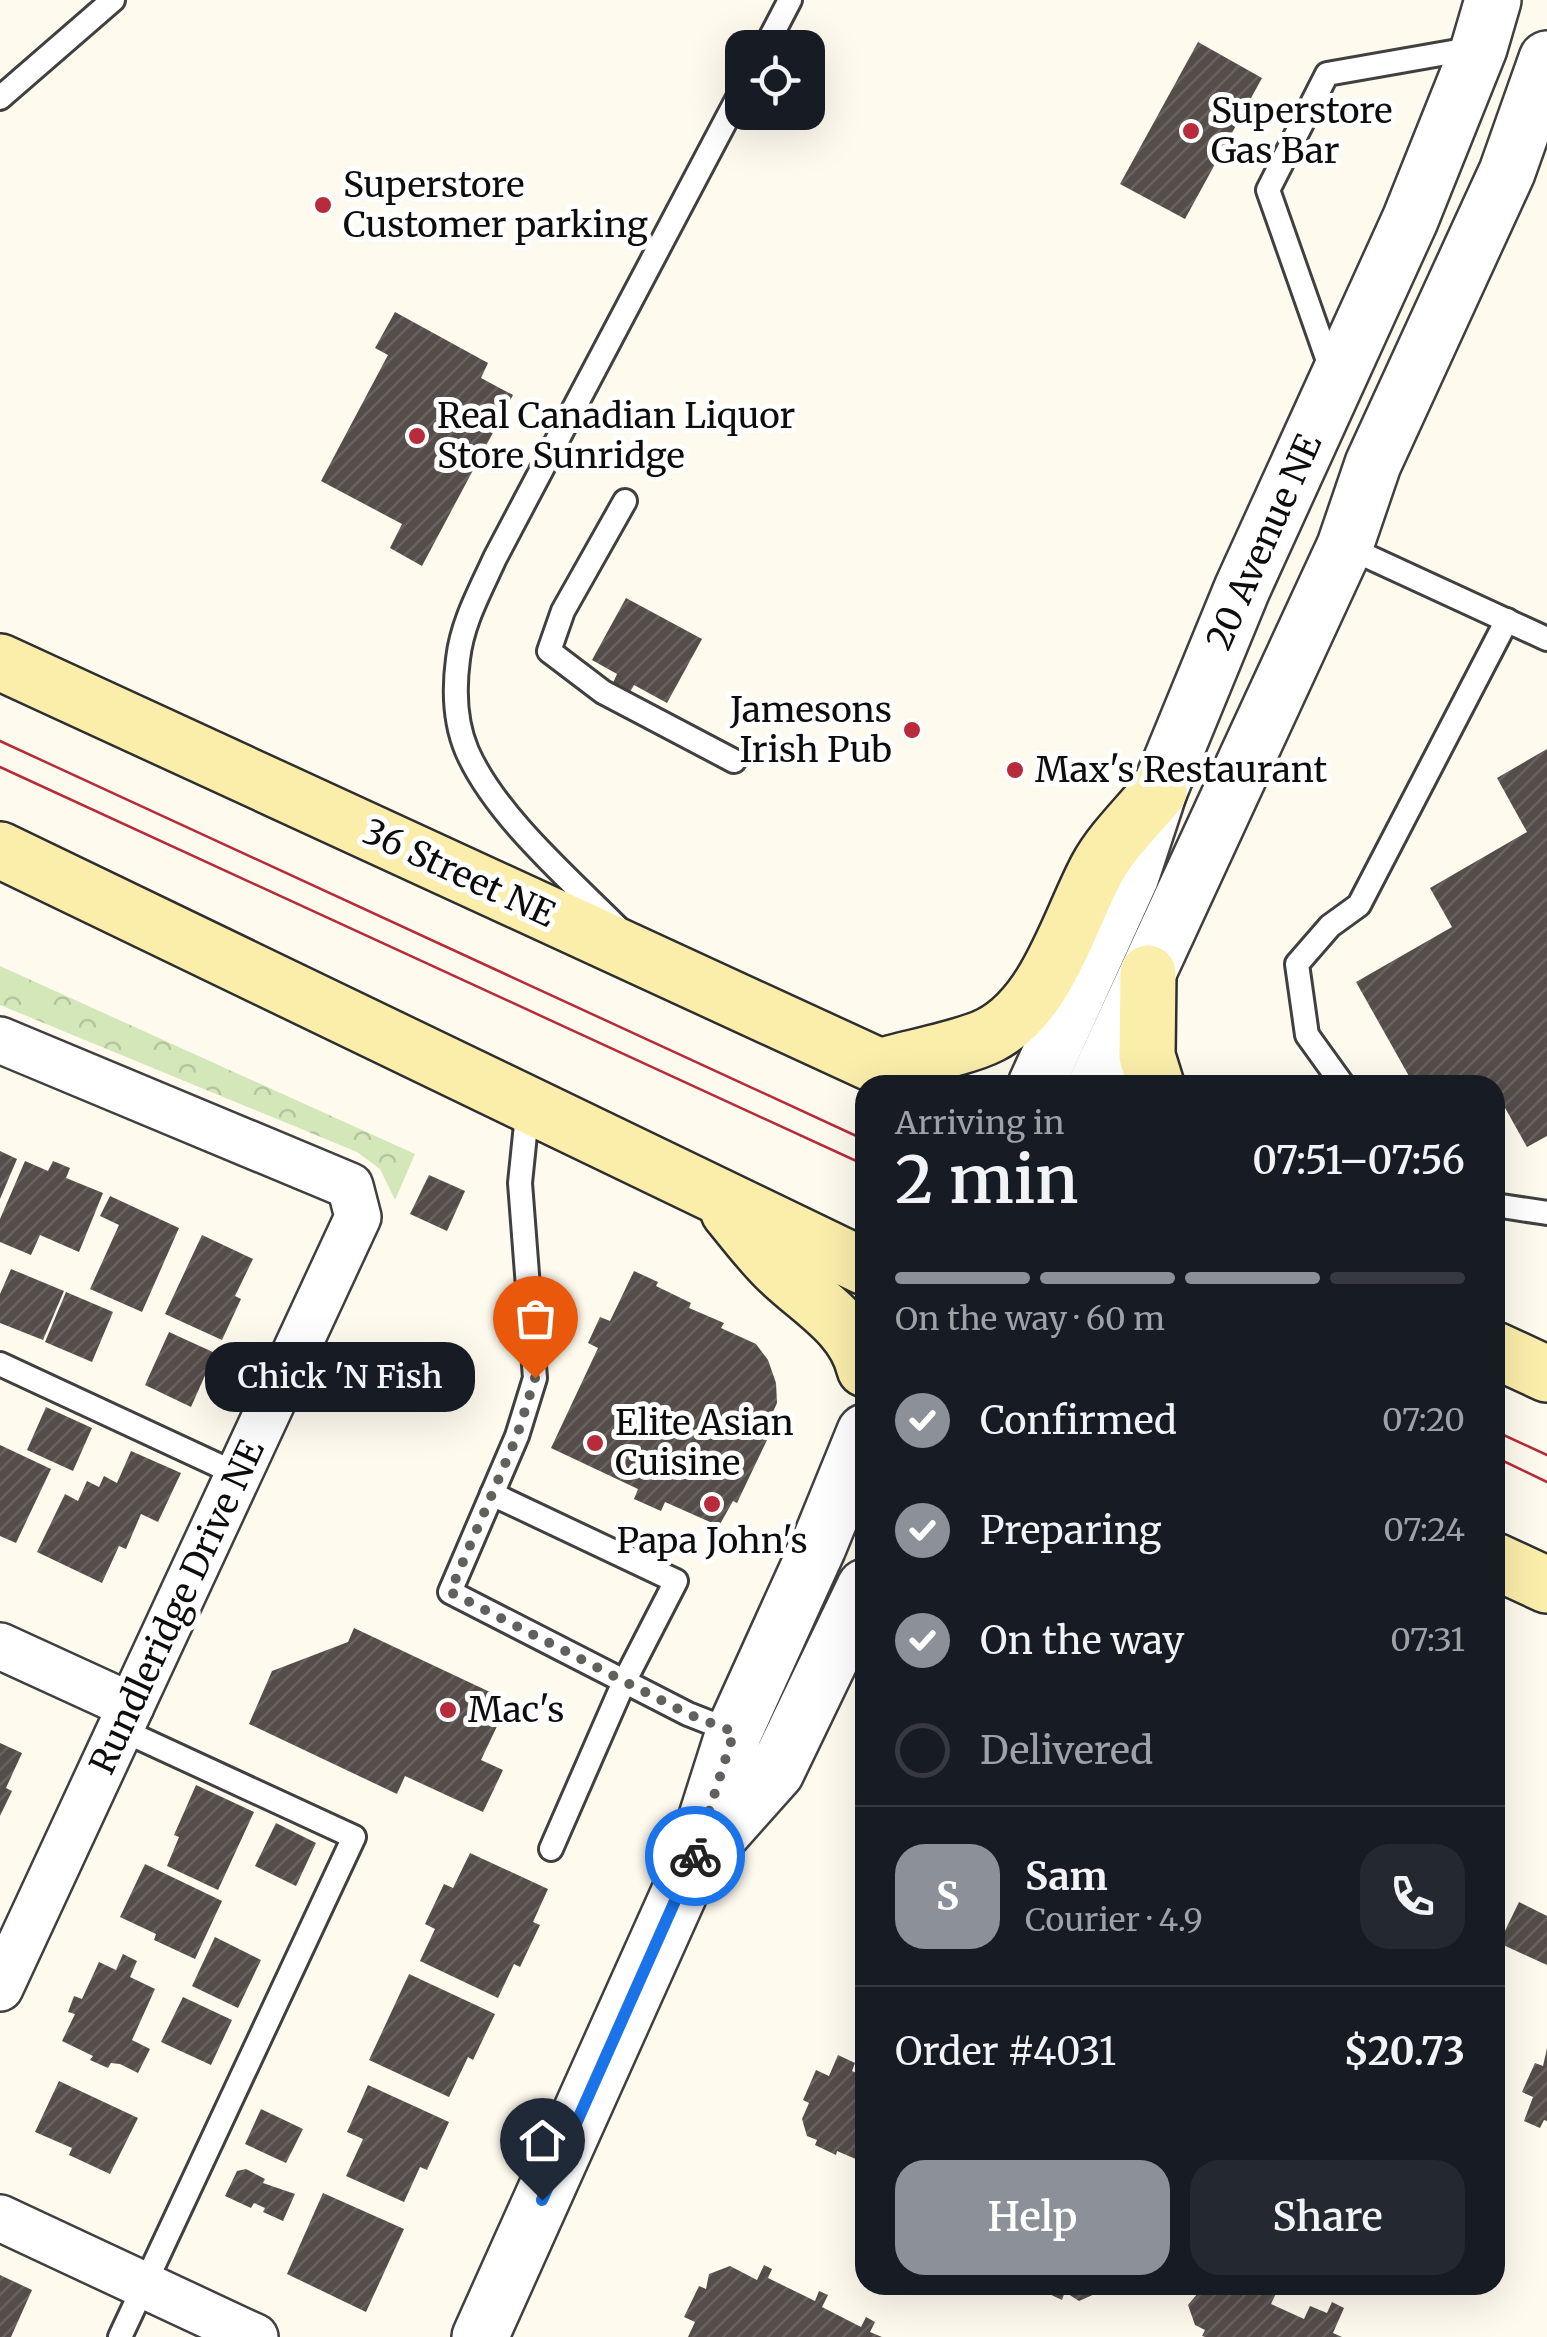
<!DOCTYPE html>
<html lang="en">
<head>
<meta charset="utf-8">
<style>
  :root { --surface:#171b24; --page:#242831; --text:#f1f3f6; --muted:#9ea1a6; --line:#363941; --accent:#8c9099 }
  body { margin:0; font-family:Merriweather,serif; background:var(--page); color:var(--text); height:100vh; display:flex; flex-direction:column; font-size:38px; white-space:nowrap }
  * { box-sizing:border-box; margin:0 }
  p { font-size:32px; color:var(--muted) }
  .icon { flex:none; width:55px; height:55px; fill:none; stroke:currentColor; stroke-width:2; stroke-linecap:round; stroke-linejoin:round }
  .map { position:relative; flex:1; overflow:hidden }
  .details { position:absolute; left:855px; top:1075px; width:650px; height:1220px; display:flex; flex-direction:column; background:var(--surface); border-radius:30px; box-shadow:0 10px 40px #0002 }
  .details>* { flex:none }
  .tools { position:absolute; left:725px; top:30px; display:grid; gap:20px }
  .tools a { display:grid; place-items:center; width:100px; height:100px; border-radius:20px; background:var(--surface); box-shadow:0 10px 40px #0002; font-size:50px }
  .pin { position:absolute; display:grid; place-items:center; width:85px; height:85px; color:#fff; margin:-102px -42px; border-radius:50% 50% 50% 0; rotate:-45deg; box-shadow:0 0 10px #0007 }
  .pin .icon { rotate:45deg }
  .courier { position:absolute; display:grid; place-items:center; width:100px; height:100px; margin:-50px; border:8px solid #1a73e8; border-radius:50%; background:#fff; color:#222; box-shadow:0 2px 12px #0007 }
  .bubble { position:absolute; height:70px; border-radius:30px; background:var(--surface); box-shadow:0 10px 40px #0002; font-size:32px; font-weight:600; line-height:70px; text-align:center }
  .overview em { font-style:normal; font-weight:600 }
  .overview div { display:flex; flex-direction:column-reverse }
  .overview { display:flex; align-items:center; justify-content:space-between; height:170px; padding:0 40px }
  h1 { font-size:65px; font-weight:600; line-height:75px }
  .bar { display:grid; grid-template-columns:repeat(4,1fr); gap:15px 10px; align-content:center; height:120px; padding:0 40px }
  .bar i { height:12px; border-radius:8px; background:var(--line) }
  .bar .selected { background:var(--accent) }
  .bar p { grid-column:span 4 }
  .line { display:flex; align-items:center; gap:25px; padding:0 40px; border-top:2px solid var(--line) }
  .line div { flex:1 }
  .round { display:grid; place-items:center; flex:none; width:105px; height:105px; border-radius:30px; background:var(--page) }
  ol { padding:0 40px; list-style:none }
  li { display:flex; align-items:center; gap:30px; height:110px }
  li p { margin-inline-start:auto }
  li .icon { padding:10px; border-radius:50%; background:var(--accent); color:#fff; stroke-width:4 }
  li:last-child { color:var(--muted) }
  li i { width:55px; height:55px; border:5px solid var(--line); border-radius:50% }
  .button { display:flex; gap:20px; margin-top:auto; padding:20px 40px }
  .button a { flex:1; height:115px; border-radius:30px; background:var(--accent); color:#fff; font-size:40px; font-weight:600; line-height:115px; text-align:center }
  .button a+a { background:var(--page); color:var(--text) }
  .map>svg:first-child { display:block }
  .park { fill:url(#park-crowns) }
  .building { fill:url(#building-hatch) }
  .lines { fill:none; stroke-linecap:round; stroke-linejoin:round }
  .service-casing { stroke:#404040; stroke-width:28 }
  .minor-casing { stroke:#404040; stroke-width:50 }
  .tertiary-casing { stroke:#404040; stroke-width:60 }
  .secondary-casing { stroke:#2f2f2f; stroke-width:60 }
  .service { stroke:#fff; stroke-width:22 }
  .minor { stroke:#fff; stroke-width:45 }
  .tertiary { stroke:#fff; stroke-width:55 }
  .secondary { stroke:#fbeeab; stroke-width:55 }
  .tram { stroke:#b72b3a; stroke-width:2.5 }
  .done { stroke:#61605c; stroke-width:10; stroke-dasharray:0 18 }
  .route { stroke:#1a73e8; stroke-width:12 }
  .poi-dot { fill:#b72b3a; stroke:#fff; stroke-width:4 }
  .labels { text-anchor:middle; stroke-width:10; stroke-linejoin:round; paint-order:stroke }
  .poi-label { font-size:35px; fill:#0d0d0d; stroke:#fff; text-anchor:start }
  .street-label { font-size:35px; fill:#0d0d0d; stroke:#fff }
</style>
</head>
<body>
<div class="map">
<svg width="1547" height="2337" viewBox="0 0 1547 2337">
  <defs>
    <pattern id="park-crowns" width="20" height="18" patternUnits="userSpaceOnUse" patternTransform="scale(2.5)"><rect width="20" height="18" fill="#d4e7b9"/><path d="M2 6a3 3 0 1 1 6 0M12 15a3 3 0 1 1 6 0" fill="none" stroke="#b5c59e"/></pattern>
    <pattern id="building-hatch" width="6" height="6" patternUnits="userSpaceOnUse" patternTransform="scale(2.5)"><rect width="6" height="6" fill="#554d4a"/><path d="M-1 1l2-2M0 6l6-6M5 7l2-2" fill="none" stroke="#686260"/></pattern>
  </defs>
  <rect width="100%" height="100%" fill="#fefaee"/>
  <!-- park -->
  <polygon class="park" points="0,966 415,1154 395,1200 380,1169 357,1152 0,1005"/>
  <!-- building -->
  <g class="building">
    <polygon points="1198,42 1262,78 1185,219 1120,184"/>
    <polygon points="395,312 488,363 481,378 513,395 422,566 390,548 402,524 321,481 388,355 375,348"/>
    <polygon points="626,598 702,639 667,703 634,685 630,692 613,683 617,674 592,660"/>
    <polygon points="1547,749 1547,1136 1527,1147 1504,1106 1495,1111 1495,1085 1459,1085 1456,1080 1447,1085 1414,1085 1356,982 1452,927 1430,888 1527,832 1497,778"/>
    <polygon points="0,1151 17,1159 0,1199"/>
    <polygon points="25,1161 48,1171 53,1161 70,1168 66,1178 103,1193 79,1252 40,1235 31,1255 0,1242 0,1219"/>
    <polygon points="429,1175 465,1191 447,1231 410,1214"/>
    <polygon points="110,1196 179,1228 142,1312 90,1289 119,1225 100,1216"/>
    <polygon points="202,1235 253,1259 235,1296 241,1299 222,1340 165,1314"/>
    <polygon points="11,1269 64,1291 43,1340 0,1323 0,1294"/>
    <polygon points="634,1271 658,1282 656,1286 691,1303 689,1308 724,1323 721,1328 756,1344 768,1360 776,1383 777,1403 761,1438 767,1440 737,1503 733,1501 719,1526 665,1502 661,1511 634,1499 638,1489 551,1448 598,1348 588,1343 600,1317 610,1321"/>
    <polygon points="66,1292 113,1312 92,1362 45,1342"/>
    <polygon points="169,1332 215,1353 191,1407 145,1385"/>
    <polygon points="46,1407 92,1428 73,1471 27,1450"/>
    <polygon points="0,1445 51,1469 16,1543 0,1536"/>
    <polygon points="131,1451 181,1473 158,1522 141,1514 126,1549 119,1546 102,1583 37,1552 65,1494 78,1501 87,1481 99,1487 104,1476 117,1483"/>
    <polygon points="354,1628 509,1701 481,1760 503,1770 483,1812 405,1776 397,1794 249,1724 272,1671 348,1642"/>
    <polygon points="0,1743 22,1753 6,1788 12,1791 0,1816"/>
    <polygon points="196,1785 254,1812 218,1890 167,1866 179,1837 174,1835"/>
    <polygon points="276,1823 316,1843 296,1886 255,1866"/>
    <polygon points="470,1853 548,1889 533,1922 540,1925 520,1967 514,1964 498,1998 420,1961 435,1929 425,1924 444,1884 453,1888"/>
    <polygon points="145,1864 222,1901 195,1959 154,1940 156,1934 120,1917"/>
    <polygon points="1519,1902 1547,1916 1547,1965 1499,1943"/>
    <polygon points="215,1937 261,1960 238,2008 192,1986"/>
    <polygon points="123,1954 137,1961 130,1977 155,1989 132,2040 150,2049 138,2073 120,2064 111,2063 108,2068 90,2060 93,2056 62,2041 75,2014 68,2012 74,1996 82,1999 99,1962 116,1970"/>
    <polygon points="409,1974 495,2014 473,2060 468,2057 449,2097 369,2060"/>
    <polygon points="183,1997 232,2020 211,2065 161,2042"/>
    <polygon points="1547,2048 1547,2121 1544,2120 1540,2128 1524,2121 1533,2097 1522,2092 1535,2063 1543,2066"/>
    <polygon points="838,2055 855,2063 852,2071 865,2077 860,2096 865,2098 865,2163 837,2151 836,2155 815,2145 817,2140 807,2136 802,2119 809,2103 803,2100 816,2070 829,2076"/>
    <polygon points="59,2081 138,2118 110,2174 69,2155 72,2148 35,2132"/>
    <polygon points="368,2085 449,2122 427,2170 420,2167 404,2202 346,2176 363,2139 347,2132"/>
    <polygon points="261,2109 303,2129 286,2163 245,2144"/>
    <polygon points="246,2169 265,2179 263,2183 295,2194 283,2221 263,2212 265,2208 254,2203 251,2208 225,2196 237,2171"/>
    <polygon points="323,2193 404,2229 366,2312 287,2274"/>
    <polygon points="764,2265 772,2269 768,2278 815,2301 819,2291 828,2295 822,2307 861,2327 866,2317 875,2322 870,2332 882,2337 688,2337 695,2322 684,2317 699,2286 706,2289 709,2274 730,2266 757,2280"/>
    <polygon points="0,2275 32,2290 11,2337 0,2337"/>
    <polygon points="1030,2285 1101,2285 1097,2293 1079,2301 1065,2292 1062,2300"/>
    <polygon points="1193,2285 1248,2285 1258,2289 1260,2285 1280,2285 1271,2304 1304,2319 1310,2306 1327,2313 1332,2302 1344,2308 1333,2333 1342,2337 1205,2337 1202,2336 1205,2330 1195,2325 1188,2305 1198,2293 1191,2290"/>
  </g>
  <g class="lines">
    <defs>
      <g id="service">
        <polyline points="765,48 790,0"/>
        <polyline points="0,98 113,0"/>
        <polyline points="1332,372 1268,190 1327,74 1475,48"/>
        <polyline points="625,501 563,611 549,651 603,692 734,761"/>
        <polyline points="1345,546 1547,639"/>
        <path d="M617,927C568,878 495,815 467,751C455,723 454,689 458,659C462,623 480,591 495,558L742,90"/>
        <polyline points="1343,1085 1307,1035 1297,964 1330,926 1359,905 1507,620"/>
        <polyline points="528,1105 520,1183 535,1378 517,1436 450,1592 688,1714 734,1732"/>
        <polyline points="1495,1205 1547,1213"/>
        <polyline points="0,1364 239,1475"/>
        <polyline points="492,1494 676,1581 624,1682 551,1849"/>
        <polyline points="120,2337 354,1837 120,1729"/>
      </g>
      <g id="minor">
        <polyline points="0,1040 350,1186 358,1217 0,1988"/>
        <polyline points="0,1646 131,1706"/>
        <polyline points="0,2218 255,2337"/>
      </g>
      <g id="tertiary">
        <polyline points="1036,1085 1131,876 1159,791 1242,589 1410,220 1479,48 1493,0"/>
        <polyline points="1096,1085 1345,546 1373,464 1507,172 1547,59"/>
        <polyline points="703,1854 776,1772 865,1587"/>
        <polyline points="480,2337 691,1867 734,1732 818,1547 865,1432"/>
      </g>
      <g id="secondary">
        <polyline points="0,662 919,1085"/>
        <polyline points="0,850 865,1267"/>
        <polyline points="1148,973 1147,1056 1156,1085"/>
        <path d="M879,1067C909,1058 965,1048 990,1035C1047,1006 1069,922 1097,869C1112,841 1139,816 1159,791"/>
        <path d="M729,1212C744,1230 758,1249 775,1266C807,1299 854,1322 865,1369"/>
        <polyline points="1495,1350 1547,1374"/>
        <polyline points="1495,1561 1547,1585"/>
      </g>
    </defs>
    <!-- service casing -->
    <use href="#service" class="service-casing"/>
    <!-- minor casing -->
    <use href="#minor" class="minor-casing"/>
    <!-- tertiary casing -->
    <use href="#tertiary" class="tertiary-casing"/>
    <!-- secondary casing -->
    <use href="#secondary" class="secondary-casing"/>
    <!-- service -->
    <use href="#service" class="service"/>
    <!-- minor -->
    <use href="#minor" class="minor"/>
    <!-- tertiary -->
    <use href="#tertiary" class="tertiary"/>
    <!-- secondary -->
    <use href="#secondary" class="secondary"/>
    <!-- tram -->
    <g class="tram">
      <polyline points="0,741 865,1140"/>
      <polyline points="0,767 865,1165"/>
      <polyline points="1495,1431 1547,1455"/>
      <polyline points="1495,1457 1547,1482"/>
    </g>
  </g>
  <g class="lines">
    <!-- done -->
    <polyline class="done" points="535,1378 517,1436 450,1592 688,1714 734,1732 695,1856"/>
    <!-- route -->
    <polyline class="route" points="542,2200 695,1856"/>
  </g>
  <!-- markers -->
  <g class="poi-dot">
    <circle cx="1191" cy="131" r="10"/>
    <circle cx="323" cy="205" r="10"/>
    <circle cx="417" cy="436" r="10"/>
    <circle cx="912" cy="730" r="10"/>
    <circle cx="1015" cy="770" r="10"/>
    <circle cx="595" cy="1443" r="10"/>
    <circle cx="712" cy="1504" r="10"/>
    <circle cx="448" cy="1710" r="10"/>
  </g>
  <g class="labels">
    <!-- poi labels -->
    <g class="poi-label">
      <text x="1211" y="123">Superstore<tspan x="1211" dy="40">Gas Bar</tspan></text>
      <text x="343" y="197">Superstore<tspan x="343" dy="40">Customer parking</tspan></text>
      <text x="437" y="428">Real Canadian Liquor<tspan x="437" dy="40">Store Sunridge</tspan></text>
      <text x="892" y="722" text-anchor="end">Jamesons<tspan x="892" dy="40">Irish Pub</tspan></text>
      <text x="1035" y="782">Max's Restaurant</text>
      <text x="615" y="1435">Elite Asian<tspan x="615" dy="40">Cuisine</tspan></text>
      <text x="712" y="1553" text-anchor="middle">Papa John's</text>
      <text x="468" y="1722">Mac's</text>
    </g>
    <!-- street labels -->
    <g class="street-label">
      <text transform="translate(1264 542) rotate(-66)" y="12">20 Avenue NE</text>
      <text transform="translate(459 873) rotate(25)" y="12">36 Street NE</text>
      <text transform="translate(177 1607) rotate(-65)" y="12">Rundleridge Drive NE</text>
    </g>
  </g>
</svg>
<div class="tools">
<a><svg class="icon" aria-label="locate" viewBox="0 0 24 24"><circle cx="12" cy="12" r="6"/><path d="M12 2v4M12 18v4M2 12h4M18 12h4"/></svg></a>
</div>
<div class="pin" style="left:535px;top:1378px;background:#ea580c"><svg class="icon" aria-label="bag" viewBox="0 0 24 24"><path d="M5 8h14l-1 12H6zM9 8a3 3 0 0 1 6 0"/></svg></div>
<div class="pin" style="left:542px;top:2200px;background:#1f2937"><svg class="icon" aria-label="home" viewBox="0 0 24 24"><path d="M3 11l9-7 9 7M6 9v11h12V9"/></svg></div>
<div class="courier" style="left:695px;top:1856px"><svg class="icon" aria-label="bike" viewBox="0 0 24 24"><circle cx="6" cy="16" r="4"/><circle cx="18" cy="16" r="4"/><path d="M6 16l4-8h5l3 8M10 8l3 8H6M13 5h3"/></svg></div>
<div class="bubble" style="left:205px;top:1342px;width:270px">Chick 'N Fish</div>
<section class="details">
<div class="overview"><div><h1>2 min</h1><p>Arriving in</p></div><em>07:51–07:56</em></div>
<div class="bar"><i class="selected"></i><i class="selected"></i><i class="selected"></i><i></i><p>On the way · 60 m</p></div>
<ol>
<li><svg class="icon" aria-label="check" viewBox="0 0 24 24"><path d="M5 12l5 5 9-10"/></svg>Confirmed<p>07:20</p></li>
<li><svg class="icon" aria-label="check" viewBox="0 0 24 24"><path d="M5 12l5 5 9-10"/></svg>Preparing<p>07:24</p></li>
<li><svg class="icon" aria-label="check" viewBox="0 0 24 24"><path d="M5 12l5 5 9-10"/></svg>On the way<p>07:31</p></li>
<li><i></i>Delivered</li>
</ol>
<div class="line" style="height:180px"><b class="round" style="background:var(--accent);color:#fff">S</b><div><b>Sam</b><p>Courier · 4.9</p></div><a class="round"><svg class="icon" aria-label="phone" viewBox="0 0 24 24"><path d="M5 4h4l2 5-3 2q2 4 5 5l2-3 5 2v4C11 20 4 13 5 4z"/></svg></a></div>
<div class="line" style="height:130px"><div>Order #4031</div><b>$20.73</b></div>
<div class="button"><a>Help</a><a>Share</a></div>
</section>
</div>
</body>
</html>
